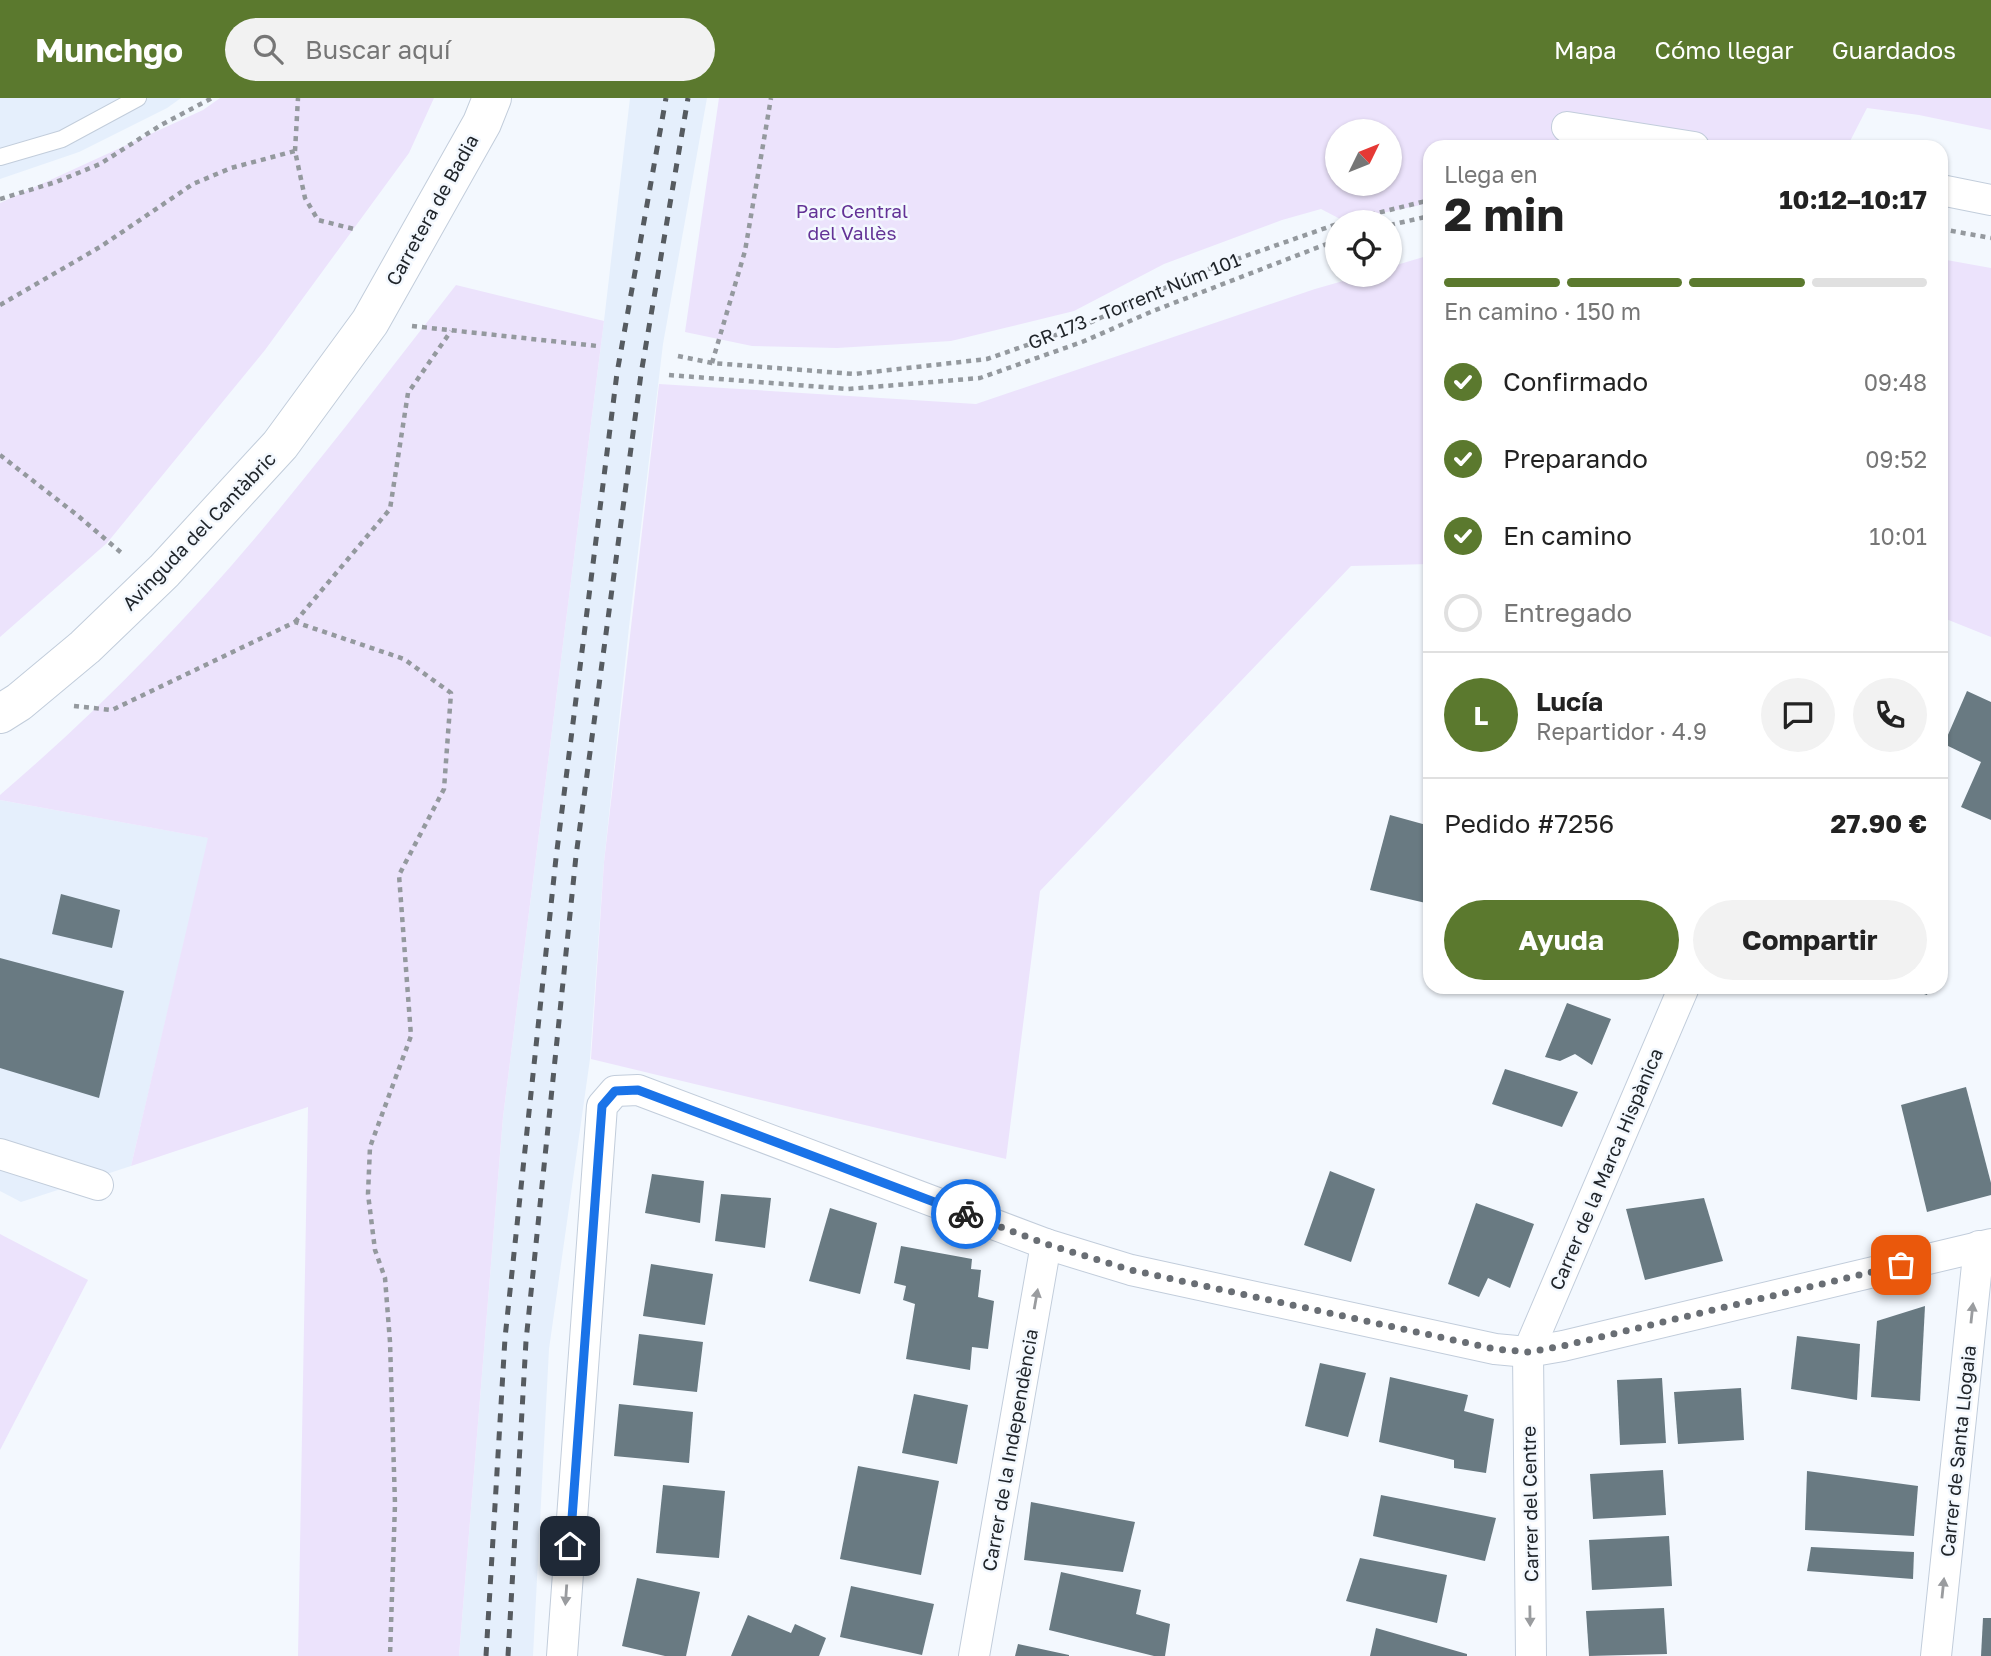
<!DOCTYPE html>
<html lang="es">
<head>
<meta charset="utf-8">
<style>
  :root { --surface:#fff; --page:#f2f2f2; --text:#222; --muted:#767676; --line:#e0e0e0; --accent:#5b792e }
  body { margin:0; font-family:"Golos Text",sans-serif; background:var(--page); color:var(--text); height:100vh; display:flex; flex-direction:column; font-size:26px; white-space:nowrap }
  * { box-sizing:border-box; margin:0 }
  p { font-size:23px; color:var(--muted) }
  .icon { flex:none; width:38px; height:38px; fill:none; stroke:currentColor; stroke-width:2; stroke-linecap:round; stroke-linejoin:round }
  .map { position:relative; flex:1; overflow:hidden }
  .sheet { position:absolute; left:1423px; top:42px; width:525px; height:854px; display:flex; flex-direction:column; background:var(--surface); border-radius:21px; box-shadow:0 2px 5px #0004 }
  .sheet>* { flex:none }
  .needle { width:46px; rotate:47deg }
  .fabs { position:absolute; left:1325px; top:21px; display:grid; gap:14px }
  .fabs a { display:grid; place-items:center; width:77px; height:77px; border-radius:50%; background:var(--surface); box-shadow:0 2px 5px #0004; font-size:35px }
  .pin { position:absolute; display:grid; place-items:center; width:60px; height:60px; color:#fff; margin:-30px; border-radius:14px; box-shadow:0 4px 10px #0006 }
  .courier { position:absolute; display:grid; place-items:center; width:70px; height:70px; margin:-35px; border:5px solid #1a73e8; border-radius:50%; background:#fff; color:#222; box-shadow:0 2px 9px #0007 }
  .headline em { font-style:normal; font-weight:700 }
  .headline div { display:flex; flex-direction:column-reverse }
  .headline { display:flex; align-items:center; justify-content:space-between; height:119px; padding:0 21px }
  h1 { font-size:46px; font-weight:700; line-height:52px }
  .bar { display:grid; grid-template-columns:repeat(4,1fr); gap:10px 7px; align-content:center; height:84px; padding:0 21px }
  .bar i { height:9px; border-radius:5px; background:var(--line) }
  .bar .selected { background:var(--accent) }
  .bar p { grid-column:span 4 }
  .line { display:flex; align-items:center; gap:18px; padding:0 21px; border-top:2px solid var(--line) }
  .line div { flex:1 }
  .round { display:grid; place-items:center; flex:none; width:74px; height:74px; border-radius:37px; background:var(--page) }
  ol { padding:0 21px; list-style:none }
  li { display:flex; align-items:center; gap:21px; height:77px }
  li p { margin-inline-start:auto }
  li .icon { padding:7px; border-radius:50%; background:var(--accent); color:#fff; stroke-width:4 }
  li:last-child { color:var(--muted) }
  li i { width:38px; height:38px; border:4px solid var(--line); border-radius:50% }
  .button { display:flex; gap:14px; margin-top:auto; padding:14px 21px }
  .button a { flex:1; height:80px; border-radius:42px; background:var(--accent); color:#fff; font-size:28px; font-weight:700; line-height:80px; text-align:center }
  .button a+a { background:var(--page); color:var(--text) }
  header { display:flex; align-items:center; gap:42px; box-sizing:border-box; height:98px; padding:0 35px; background:var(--accent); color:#fff }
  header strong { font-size:33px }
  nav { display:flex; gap:38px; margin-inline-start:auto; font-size:24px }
  .search { width:490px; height:63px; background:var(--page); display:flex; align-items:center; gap:18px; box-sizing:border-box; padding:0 24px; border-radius:38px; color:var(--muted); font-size:26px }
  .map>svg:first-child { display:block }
  .built { fill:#e5effc }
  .green { fill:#ece3fc; fill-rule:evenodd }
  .building { fill:#697a82 }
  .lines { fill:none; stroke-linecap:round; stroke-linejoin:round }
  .lane-casing { stroke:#c2cddb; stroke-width:18 }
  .street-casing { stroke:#c2cddb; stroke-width:32 }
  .secondary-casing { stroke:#c2cddb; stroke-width:40 }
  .path { stroke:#94999e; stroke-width:4.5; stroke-dasharray:5 5; stroke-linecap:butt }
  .lane { stroke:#fff; stroke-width:16 }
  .street { stroke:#fff; stroke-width:30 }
  .secondary { stroke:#fff; stroke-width:38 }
  .rail { stroke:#565b60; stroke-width:5; stroke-dasharray:9 9; stroke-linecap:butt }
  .oneway { fill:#9a9c9f }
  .done { stroke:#696e74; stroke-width:7; stroke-dasharray:0 12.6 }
  .route { stroke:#1a73e8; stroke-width:9 }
  .labels { text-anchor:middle; stroke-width:5; stroke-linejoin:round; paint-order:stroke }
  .street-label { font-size:19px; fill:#1f2429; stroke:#f3f8fe }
  .park-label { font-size:19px; fill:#633296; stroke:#f3f8fe }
</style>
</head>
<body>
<header>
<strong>Munchgo</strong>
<div class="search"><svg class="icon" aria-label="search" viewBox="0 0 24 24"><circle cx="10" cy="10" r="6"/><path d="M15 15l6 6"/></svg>Buscar aquí</div>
<nav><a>Mapa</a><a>Cómo llegar</a><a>Guardados</a></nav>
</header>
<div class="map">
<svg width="1991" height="1558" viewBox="0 0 1991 1558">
  <rect width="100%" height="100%" fill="#f3f8fe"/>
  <!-- built -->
  <g class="built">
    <polygon points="0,0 181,0 167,10 79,54 0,81"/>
    <polygon points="630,0 707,0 663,246 629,529 604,764 590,961 549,1251 533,1558 459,1558 503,1019 604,223"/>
    <polygon points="0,702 209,740 131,1068 21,1104 0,1093"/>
  </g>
  <!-- green -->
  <g class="green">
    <polygon points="220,0 434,0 409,55 265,252 107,445 0,539 0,105 203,12"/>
    <path d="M719,0H1991V32L1919,17L1867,10L1847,49H1430V105L1344,123L1321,111L1282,122L1164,166L1074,213L951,243L837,250L752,248L685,234ZM1337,33H1390V86H1337Z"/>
    <polygon points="1430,157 1430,466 1351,468 1040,793 1006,1061 591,961 604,764 659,286 976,306 1315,191 1364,177 1390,177 1390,169"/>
    <polygon points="1941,161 1991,170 1991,539 1941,519"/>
    <path d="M456,187L604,223L503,1019L459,1558H298L308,1009L131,1068L208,740L0,702V697C98,613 189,520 271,421C335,344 395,265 456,187Z"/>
    <polygon points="0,1136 88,1182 0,1352"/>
  </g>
  <!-- building -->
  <g class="building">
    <polygon points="1967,593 1991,604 1991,722 1961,709 1981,664 1944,646"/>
    <polygon points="1390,717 1430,728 1430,806 1370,792"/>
    <polygon points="61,796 120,812 112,850 52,836"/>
    <polygon points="0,860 124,893 99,1000 0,970"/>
    <polygon points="1903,889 1930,889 1927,897"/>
    <polygon points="1567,905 1611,921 1592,967 1575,956 1560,963 1545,959"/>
    <polygon points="1505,971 1578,994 1562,1029 1492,1006"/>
    <polygon points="1966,989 1991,1085 1991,1097 1927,1114 1901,1007"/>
    <polygon points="1330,1073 1375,1091 1351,1164 1304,1147"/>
    <polygon points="652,1076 704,1083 700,1125 645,1115"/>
    <polygon points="721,1096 771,1100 765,1150 715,1143"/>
    <polygon points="1704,1100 1723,1163 1645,1182 1626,1111"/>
    <polygon points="1476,1105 1534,1126 1510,1190 1488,1180 1479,1199 1448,1186"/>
    <polygon points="830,1110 877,1125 860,1196 809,1183"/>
    <polygon points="901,1148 972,1161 971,1171 981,1172 978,1199 994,1203 988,1251 972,1249 970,1272 906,1261 915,1206 903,1202 906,1188 894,1185"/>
    <polygon points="651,1166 713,1176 705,1227 643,1218"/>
    <polygon points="1925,1208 1920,1303 1871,1299 1877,1223"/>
    <polygon points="639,1236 703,1244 697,1294 633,1287"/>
    <polygon points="1797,1238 1860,1246 1857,1302 1791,1291"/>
    <polygon points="1320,1265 1366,1275 1348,1339 1305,1328"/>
    <polygon points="1390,1279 1468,1297 1464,1313 1494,1321 1486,1375 1454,1370 1454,1362 1379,1344"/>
    <polygon points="1662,1280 1666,1345 1620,1347 1617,1282"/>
    <polygon points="1741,1290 1744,1342 1678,1346 1674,1294"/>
    <polygon points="914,1296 968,1307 957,1366 902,1355"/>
    <polygon points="619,1306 693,1314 689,1365 614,1358"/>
    <polygon points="858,1368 939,1383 921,1477 840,1461"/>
    <polygon points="1663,1372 1666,1417 1593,1421 1590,1376"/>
    <polygon points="1807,1373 1918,1388 1914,1438 1805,1432"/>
    <polygon points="663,1387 725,1393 719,1460 656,1455"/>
    <polygon points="1381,1397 1496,1420 1485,1463 1373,1438"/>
    <polygon points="1031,1404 1135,1424 1123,1474 1024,1462"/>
    <polygon points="1669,1438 1672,1488 1592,1492 1589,1442"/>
    <polygon points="1811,1449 1914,1454 1913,1481 1807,1473"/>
    <polygon points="1360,1460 1447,1477 1437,1525 1346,1503"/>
    <polygon points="1061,1474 1141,1492 1136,1516 1170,1526 1165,1558 1154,1558 1049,1532"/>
    <polygon points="637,1480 700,1494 686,1558 665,1558 622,1548"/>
    <polygon points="851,1488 934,1506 922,1557 840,1539"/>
    <polygon points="1664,1510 1667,1556 1589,1558 1586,1513"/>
    <polygon points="748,1517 791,1535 795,1526 826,1540 819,1558 731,1558"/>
    <polygon points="1983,1520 1991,1520 1991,1558 1981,1558"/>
    <polygon points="1376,1530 1467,1556 1467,1558 1370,1558"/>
    <polygon points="1018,1546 1069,1557 1069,1558 1015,1558"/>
  </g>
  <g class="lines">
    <defs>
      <polyline id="lane" points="0,59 62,41 138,0"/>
      <g id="street">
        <polyline points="1567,29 1694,49"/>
        <polyline points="1941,92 1991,102"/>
        <polyline points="0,1056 98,1087"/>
        <polyline points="562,1558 602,1008 615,993 638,992 1046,1146 1131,1172 1495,1251 1528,1254 1563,1248 1991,1146"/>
        <polyline points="974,1558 1046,1146"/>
        <polyline points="1531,1558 1528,1254 1684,889"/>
        <polyline points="1936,1558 1979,1148"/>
      </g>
      <polyline id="secondary" points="0,616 19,604 85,549 164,473 280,347 370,224 482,25 492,0"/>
    </defs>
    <!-- lane casing -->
    <use href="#lane" class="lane-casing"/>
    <!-- street casing -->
    <use href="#street" class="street-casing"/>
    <!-- secondary casing -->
    <use href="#secondary" class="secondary-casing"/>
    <!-- path -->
    <g class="path">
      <polyline points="295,53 298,0"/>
      <polyline points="0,101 56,84 100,66 161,27 212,0"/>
      <polyline points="1341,124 1430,102"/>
      <polyline points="1390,127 1430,118"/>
      <polyline points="1941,131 1991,140"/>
      <polyline points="0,207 100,149 193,86 231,70 295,53 305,100 318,122 354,131"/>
      <polyline points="412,228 597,248"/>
      <polyline points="678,258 712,265 854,276 987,261 1085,227 1197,175 1337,126"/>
      <polyline points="712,265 745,153 771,0"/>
      <polyline points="669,277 848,291 980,280 1082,244 1153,213 1337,142"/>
      <polyline points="0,357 77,417 124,457"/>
      <polyline points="295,524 390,411 408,295 451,233"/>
      <polyline points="74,608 112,612 295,524 404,561 451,595 444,691 399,777 411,938 370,1049 368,1096 375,1152 385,1180 390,1244 395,1406 390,1558"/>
    </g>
    <!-- lane -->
    <use href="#lane" class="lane"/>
    <!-- street -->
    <use href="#street" class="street"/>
    <!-- secondary -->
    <use href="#secondary" class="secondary"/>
    <!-- rail -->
    <g class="rail">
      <polyline points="486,1558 505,1240 556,760 617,275 666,0"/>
      <polyline points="508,1558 526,1243 576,758 641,276 688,0"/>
    </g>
  </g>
  <!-- one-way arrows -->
  <defs><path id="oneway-solid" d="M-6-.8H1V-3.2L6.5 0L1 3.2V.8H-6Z" transform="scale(1.75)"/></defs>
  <g class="oneway">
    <use href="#oneway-solid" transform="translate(1036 1201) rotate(-80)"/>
    <use href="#oneway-solid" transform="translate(1972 1215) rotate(-84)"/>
    <use href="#oneway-solid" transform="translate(1943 1490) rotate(-84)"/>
    <use href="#oneway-solid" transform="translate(566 1497) rotate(94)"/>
    <use href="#oneway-solid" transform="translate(1530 1518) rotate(89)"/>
  </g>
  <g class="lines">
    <!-- done -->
    <polyline class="done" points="966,1116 1046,1146 1131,1172 1495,1251 1528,1254 1563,1248 1901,1167"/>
    <!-- route -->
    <polyline class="route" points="570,1448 602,1008 615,993 638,992 966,1116"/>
  </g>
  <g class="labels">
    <!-- street labels -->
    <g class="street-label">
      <text transform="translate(432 112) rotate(-61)" y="7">Carretera de Badia</text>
      <text transform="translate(1134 203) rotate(-22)" y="7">GR 173 - Torrent Núm 101</text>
      <text transform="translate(199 433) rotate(-46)" y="7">Avinguda del Cantàbric</text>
      <text transform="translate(1606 1071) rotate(-67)" y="7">Carrer de la Marca Hispànica</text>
      <text transform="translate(1010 1352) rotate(-80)" y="7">Carrer de la Independència</text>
      <text transform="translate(1958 1353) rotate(-84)" y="7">Carrer de Santa Llogaia</text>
      <text transform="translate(1530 1406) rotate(-91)" y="7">Carrer del Centre</text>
    </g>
    <!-- park labels -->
    <g class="park-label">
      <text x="852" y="120">Parc Central<tspan x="852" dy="22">del Vallès</tspan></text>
    </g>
  </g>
</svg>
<div class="fabs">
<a><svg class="needle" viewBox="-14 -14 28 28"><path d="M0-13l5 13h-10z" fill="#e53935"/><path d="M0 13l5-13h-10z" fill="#767676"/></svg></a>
<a><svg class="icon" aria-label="locate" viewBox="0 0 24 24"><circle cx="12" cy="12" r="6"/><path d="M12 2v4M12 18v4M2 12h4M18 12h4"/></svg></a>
</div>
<div class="pin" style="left:1901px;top:1167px;background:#ea580c"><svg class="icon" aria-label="bag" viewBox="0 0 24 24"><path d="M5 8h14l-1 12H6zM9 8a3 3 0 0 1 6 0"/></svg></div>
<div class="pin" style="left:570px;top:1448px;background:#1f2937"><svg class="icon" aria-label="home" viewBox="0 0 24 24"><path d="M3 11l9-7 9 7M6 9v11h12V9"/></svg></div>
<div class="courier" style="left:966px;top:1116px"><svg class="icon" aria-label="bike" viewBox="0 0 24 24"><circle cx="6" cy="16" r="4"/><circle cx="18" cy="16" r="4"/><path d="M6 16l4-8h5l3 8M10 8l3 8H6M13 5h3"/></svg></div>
<section class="sheet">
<div class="headline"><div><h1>2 min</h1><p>Llega en</p></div><em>10:12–10:17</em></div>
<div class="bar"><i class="selected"></i><i class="selected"></i><i class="selected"></i><i></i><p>En camino · 150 m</p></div>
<ol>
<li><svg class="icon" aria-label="check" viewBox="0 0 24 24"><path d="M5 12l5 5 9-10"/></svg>Confirmado<p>09:48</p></li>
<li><svg class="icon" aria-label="check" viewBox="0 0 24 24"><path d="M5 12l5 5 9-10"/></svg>Preparando<p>09:52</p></li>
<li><svg class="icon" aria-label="check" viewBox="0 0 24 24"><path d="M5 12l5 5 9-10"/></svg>En camino<p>10:01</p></li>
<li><i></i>Entregado</li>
</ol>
<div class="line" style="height:126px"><b class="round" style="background:var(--accent);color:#fff">L</b><div><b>Lucía</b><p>Repartidor · 4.9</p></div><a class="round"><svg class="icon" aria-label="chat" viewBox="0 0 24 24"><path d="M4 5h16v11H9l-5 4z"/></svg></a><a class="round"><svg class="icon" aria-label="phone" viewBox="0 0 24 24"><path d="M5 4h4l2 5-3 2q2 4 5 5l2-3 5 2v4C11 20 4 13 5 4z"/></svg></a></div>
<div class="line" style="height:91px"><div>Pedido #7256</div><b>27.90 €</b></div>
<div class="button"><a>Ayuda</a><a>Compartir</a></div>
</section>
</div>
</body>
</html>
